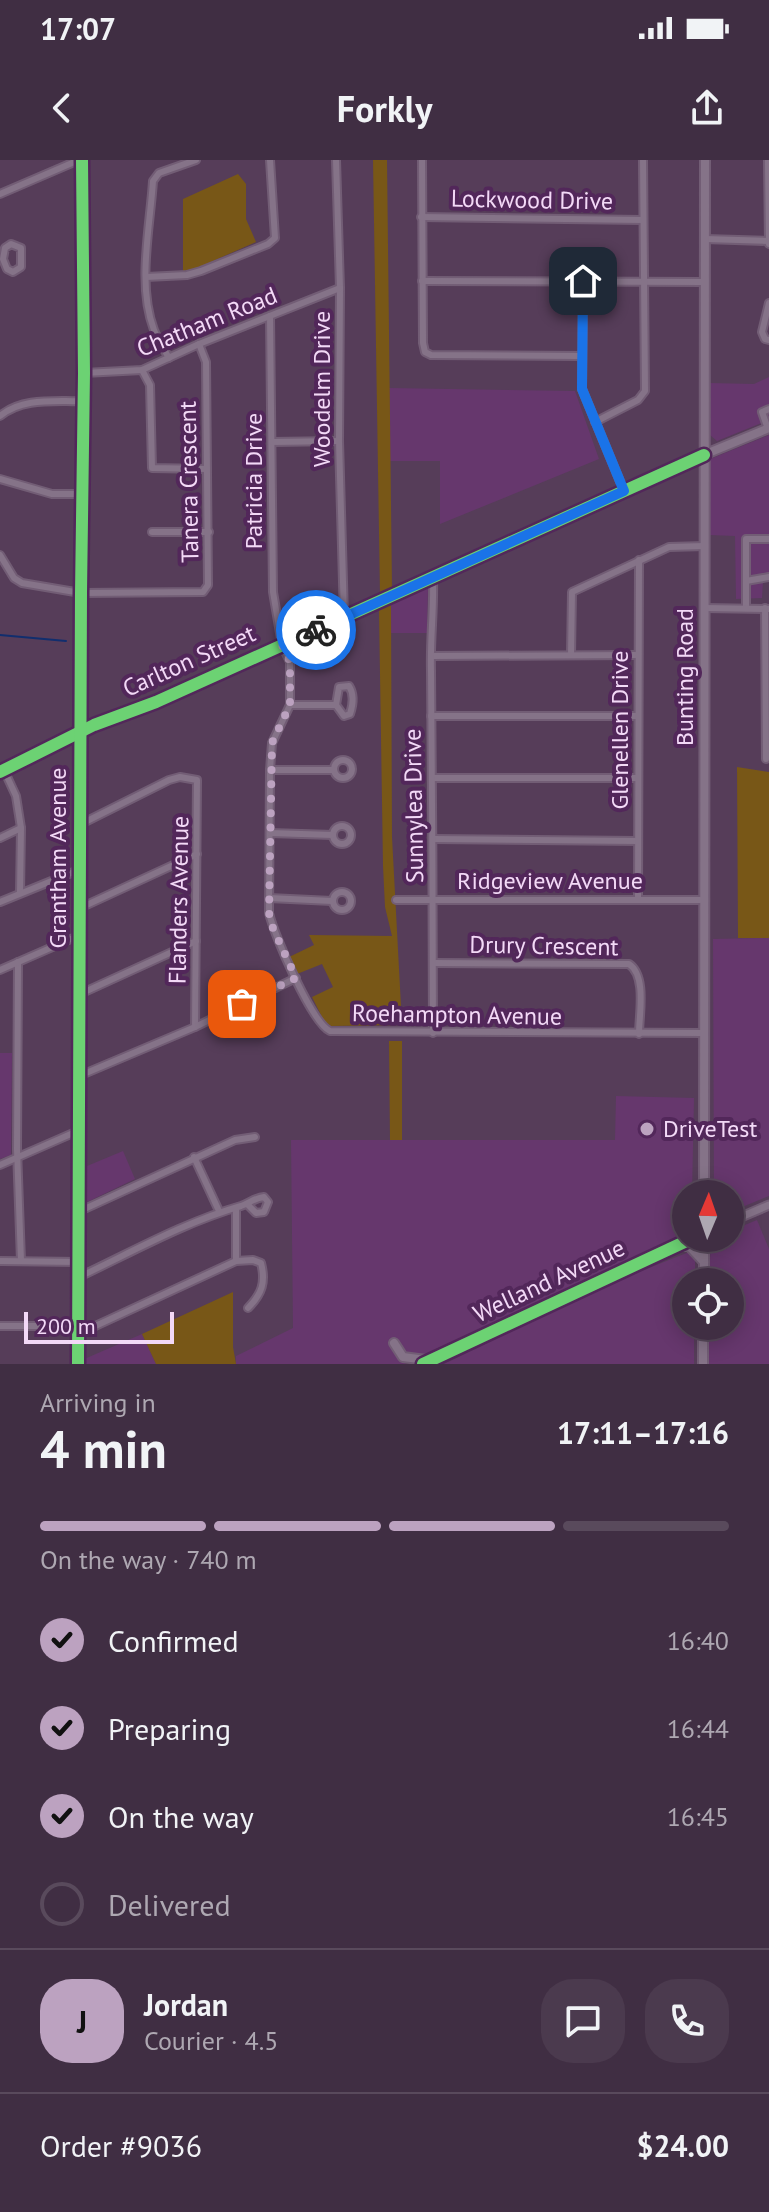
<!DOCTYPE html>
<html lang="en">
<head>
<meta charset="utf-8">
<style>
  :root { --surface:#402e43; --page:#4b3a4e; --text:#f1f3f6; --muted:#aea8b2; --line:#594a5c; --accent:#bca2c0 }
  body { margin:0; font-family:"PT Sans",sans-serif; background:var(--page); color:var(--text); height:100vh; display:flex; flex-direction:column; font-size:30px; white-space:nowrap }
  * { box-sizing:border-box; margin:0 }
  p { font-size:26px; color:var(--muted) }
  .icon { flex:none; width:44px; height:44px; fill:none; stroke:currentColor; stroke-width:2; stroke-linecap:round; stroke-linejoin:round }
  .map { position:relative; height:1204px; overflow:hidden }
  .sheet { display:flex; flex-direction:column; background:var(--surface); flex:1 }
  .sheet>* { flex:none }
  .needle { width:52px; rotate:2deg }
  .fabs { position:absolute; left:672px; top:1020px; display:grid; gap:16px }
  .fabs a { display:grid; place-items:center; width:72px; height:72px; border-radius:50%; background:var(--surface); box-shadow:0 4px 20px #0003,0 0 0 2px var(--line); font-size:40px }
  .scale { position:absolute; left:24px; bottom:20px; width:150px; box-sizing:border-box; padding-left:8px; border:4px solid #f3d9f7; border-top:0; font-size:22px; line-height:28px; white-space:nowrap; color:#f3d9f7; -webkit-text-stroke:6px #52275a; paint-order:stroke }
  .pin { position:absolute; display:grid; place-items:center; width:68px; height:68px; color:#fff; margin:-34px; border-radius:16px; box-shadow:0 4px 12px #0006 }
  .courier { position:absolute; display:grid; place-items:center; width:80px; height:80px; margin:-40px; border:6px solid #1a73e8; border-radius:50%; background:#fff; color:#222; box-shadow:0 2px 10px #0007 }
  .overview em { font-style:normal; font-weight:700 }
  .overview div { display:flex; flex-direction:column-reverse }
  .overview { display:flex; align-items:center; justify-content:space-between; height:136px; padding:0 40px }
  h1 { font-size:52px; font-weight:700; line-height:60px }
  .bar { display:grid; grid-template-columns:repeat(4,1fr); gap:12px 8px; align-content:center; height:96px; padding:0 40px }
  .bar i { height:10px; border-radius:6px; background:var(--line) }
  .bar .on { background:var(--accent) }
  .bar p { grid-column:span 4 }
  .line { display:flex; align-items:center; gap:20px; padding:0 40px; border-top:2px solid var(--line) }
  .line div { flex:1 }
  .round { display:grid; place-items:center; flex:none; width:84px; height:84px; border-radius:32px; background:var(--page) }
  ol { padding:0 40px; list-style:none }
  li { display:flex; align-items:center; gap:24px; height:88px }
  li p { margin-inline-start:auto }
  li .icon { padding:8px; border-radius:50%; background:var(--accent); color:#111; stroke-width:4 }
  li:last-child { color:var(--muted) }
  li i { width:44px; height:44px; border:4px solid var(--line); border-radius:50% }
  .status { display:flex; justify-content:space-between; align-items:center; height:56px; padding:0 40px; background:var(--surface); direction:ltr }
  .status svg { height:22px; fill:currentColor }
  header { display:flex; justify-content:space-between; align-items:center; height:104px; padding:0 40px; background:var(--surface); font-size:36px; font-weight:700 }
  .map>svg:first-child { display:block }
  .built { fill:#66376d }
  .green { fill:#785717 }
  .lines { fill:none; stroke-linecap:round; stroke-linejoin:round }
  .stream { stroke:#112e6e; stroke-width:2 }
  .minor-casing { stroke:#725d75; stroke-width:10 }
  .tertiary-casing { stroke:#725d75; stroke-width:11 }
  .secondary-casing { stroke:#725d75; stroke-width:12 }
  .minor { stroke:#857388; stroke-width:6 }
  .tertiary { stroke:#857388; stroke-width:7 }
  .secondary { stroke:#857388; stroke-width:8 }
  .cycleway-casing { stroke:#52275a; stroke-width:17 }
  .cycleway { stroke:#6cd273; stroke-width:12 }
  .done { stroke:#bca2c0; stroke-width:8; stroke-dasharray:0 14.4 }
  .route { stroke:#1a73e8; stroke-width:10 }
  .poi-dot { fill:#bca2c0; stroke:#52275a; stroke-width:3 }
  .labels { text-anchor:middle; stroke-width:8; stroke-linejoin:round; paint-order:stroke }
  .street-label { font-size:24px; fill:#f3d9f7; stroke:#52275a }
  .poi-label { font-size:24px; fill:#f3d9f7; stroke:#52275a; text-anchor:start }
</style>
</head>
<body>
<div class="status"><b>17:07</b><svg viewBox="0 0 49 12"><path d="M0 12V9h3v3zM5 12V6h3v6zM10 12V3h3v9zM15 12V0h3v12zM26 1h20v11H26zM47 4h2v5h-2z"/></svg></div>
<header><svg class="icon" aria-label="back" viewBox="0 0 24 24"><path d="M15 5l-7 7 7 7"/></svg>Forkly<svg class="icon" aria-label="share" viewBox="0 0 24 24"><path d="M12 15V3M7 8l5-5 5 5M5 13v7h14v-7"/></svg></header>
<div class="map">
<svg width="769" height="1204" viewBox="0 0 769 1204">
  <rect width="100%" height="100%" fill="#563d59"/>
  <!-- built -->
  <g class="built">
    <polygon points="769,217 769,260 717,281 710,275 709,223 754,224"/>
    <polygon points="389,228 575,231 599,299 440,364 440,301 390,301"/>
    <polygon points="769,275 769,421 763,422 762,438 736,439 735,376 709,375 710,299"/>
    <polygon points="428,428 427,473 391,473 391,444"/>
    <polygon points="769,778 769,1036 730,1052 730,1034 714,1034 713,779"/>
    <polygon points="0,893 12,893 11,995 0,999"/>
    <polygon points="616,936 694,938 692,1034 686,1034 686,1073 404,1204 236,1204 236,1196 293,1168 291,980 615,980"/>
    <polygon points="123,991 135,1019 85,1043 87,1006"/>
    <polygon points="757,1060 769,1089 769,1204 709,1204 709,1166 730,1166 730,1122 709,1122 711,1080 713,1078 730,1078 730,1071"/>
    <polygon points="689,1092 695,1100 695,1122 686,1122 686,1166 694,1166 694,1204 444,1204 619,1120"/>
    <polygon points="142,1174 156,1204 82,1204 82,1200"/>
  </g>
  <!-- green -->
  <g class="green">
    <polygon points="373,0 387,0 392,429 380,434"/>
    <polygon points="238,14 246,24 246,59 256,82 197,108 183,111 183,39"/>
    <polygon points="391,444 392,677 402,865 331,866 324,861 312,837 333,827 322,804 297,814 289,797 314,785 309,775 392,776 385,747 383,706 379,450"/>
    <polygon points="737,607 769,612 769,778 738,778"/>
    <polygon points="389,881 402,881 402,980 390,980"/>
    <polygon points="233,1132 233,1187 236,1204 156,1204 142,1174"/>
  </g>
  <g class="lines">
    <!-- stream -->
    <polyline class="stream" points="0,475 66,481"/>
    <defs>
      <g id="minor">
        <polyline points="336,0 340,128 339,281 344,457"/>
        <polyline points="422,0 423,183 425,192 431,195 582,196"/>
        <polyline points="768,0 769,84"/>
        <polyline points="0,34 79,0"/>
        <polyline points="421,57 643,60"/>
        <polyline points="705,79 768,81"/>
        <polygon points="11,84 21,88 21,107 13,112 7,109 3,99 5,88"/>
        <polyline points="146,117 187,115 201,111 268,84 275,78 270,0"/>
        <polyline points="422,121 704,122"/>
        <polyline points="583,121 582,229 624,331"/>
        <polyline points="769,143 762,172 765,179 769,180"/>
        <path d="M270,156L273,432L282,485L290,502V545L272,583L270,610L269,753C274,775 312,863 330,871L704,873"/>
        <path d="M169,198C164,189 158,180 154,170C137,125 150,68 153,21L159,13L196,0"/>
        <polyline points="142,210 150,225 152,308 207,309"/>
        <polyline points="84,213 142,210 199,184 340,128"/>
        <path d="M0,256C23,237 55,242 84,241"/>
        <polyline points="595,262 638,240 645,231 643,0"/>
        <polyline points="768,269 762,252 769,249"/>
        <polyline points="272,282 339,281"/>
        <polyline points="0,319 52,334 83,334"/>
        <polyline points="152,372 209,372"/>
        <polyline points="0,395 14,418 22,423 81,433 203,432 208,425 206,202 199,184"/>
        <polyline points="746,421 769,417"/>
        <polyline points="746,447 746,379 769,379"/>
        <polyline points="705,448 769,449"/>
        <polyline points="765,448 766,599"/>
        <polyline points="571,495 572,432 669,387 705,386"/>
        <polyline points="431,496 638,495"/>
        <path d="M290,545H336L344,556L350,554C353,545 354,534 349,526L339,527L336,545"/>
        <polyline points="431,556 638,556"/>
        <circle cx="343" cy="609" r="9"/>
        <polyline points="4,610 16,636 21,668 20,733"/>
        <polyline points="270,610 334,610"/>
        <polyline points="432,618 638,618"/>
        <polyline points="81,664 169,620 180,617 197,620 195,867"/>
        <circle cx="342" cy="675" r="9"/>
        <polyline points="270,673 333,675"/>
        <polyline points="0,678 21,668"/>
        <polyline points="434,679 638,681"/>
        <circle cx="342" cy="741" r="9"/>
        <polyline points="269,738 332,741"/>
        <polyline points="638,739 639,400"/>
        <polyline points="396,740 704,740"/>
        <polyline points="0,742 81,709"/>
        <polyline points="80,748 197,694"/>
        <polyline points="18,802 17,989 21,1101"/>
        <path d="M433,803L629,804C647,816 639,855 639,874"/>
        <polyline points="0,810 80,775"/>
        <polyline points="80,834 196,781"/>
        <path d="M433,873C433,752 432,632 431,511C430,480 434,450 433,419"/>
        <polyline points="79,916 195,867 296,818"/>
        <polyline points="194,997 219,1051"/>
        <polyline points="0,1005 80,970"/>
        <polyline points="236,1048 236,1101"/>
        <polyline points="80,1051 235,980 255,977"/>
        <polyline points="0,1101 79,1102"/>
        <path d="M79,1117C132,1092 185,1062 241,1046C250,1043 254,1038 264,1037L268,1042L264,1052L256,1053L247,1044"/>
        <polyline points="0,1166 79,1166"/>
        <path d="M78,1174L236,1101L253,1100L261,1103C266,1122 262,1134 248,1148"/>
      </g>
      <g id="tertiary">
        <polyline points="734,1060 769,1045"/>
        <polyline points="78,1204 81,433 84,213 82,0"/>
      </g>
      <g id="secondary">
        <polyline points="0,612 94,565 156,542 696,298 769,268"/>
        <polyline points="704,1034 705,0"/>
        <polyline points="730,1060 736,1059"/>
        <polyline points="681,1086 689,1086 704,1102"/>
        <polyline points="704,1122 704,1078"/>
        <polyline points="394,1183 403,1197 426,1200"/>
        <polyline points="423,1204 693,1078"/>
        <polyline points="703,1204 703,1166"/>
      </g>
    </defs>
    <!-- minor casing -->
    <use href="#minor" class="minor-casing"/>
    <!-- tertiary casing -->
    <use href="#tertiary" class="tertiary-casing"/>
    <!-- secondary casing -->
    <use href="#secondary" class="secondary-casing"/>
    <!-- minor -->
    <use href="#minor" class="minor"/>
    <!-- tertiary -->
    <use href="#tertiary" class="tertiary"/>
    <!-- secondary -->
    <use href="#secondary" class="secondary"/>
    <defs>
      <g id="cycleway">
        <polyline points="0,612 94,565 156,542 704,295"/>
        <polyline points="78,1204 81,433 84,213 82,0"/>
        <polyline points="423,1204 693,1078"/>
      </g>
    </defs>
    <!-- cycleway casing -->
    <use href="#cycleway" class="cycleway-casing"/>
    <!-- cycleway -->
    <use href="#cycleway" class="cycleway"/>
  </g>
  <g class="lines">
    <!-- done -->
    <polyline class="done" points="242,844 296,818 272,766 269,753 272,583 290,545 290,502 282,485 316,470"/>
    <!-- route -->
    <polyline class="route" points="316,470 624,331 582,229 583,121"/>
  </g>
  <!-- markers -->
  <circle class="poi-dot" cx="647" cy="969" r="8"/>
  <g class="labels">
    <!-- street labels -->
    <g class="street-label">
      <text transform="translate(532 40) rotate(1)" y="8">Lockwood Drive</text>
      <text transform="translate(207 162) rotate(-22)" y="8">Chatham Road</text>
      <text transform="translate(322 229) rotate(-90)" y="8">Woodelm Drive</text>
      <text transform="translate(254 321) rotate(-90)" y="8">Patricia Drive</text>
      <text transform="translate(189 322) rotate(-91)" y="8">Tanera Crescent</text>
      <text transform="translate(189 501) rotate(-24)" y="8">Carlton Street</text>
      <text transform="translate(685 517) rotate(-90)" y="8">Bunting Road</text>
      <text transform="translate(620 570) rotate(-90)" y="8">Glenellen Drive</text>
      <text transform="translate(414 646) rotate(-91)" y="8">Sunnylea Drive</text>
      <text transform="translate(58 698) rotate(-90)" y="8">Grantham Avenue</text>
      <text x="550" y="729">Ridgeview Avenue</text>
      <text transform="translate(179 740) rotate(-89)" y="8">Flanders Avenue</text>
      <text transform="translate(544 786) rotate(1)" y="8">Drury Crescent</text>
      <text transform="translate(457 855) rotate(1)" y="8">Roehampton Avenue</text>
      <text transform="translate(549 1121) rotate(-25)" y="8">Welland Avenue</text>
    </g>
    <!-- poi labels -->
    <g class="poi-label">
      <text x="663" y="977">DriveTest</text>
    </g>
  </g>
</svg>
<div class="fabs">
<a><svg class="needle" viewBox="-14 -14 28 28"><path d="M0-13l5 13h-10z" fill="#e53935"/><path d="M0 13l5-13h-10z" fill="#aea8b2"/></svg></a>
<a><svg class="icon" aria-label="locate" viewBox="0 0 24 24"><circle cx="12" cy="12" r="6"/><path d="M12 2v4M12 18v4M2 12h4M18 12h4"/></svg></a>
</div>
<div class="scale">200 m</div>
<div class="pin" style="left:242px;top:844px;background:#ea580c"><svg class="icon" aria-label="bag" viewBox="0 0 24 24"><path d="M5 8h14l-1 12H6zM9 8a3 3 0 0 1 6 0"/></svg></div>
<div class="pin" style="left:583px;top:121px;background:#1f2937"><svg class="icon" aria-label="home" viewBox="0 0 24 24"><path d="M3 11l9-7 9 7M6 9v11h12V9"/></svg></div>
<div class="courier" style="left:316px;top:470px"><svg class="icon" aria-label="bike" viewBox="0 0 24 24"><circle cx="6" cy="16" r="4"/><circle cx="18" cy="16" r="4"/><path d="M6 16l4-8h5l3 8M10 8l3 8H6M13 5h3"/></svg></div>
</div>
<section class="sheet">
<div class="overview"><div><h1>4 min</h1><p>Arriving in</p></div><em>17:11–17:16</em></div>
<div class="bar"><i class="on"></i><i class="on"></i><i class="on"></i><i></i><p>On the way · 740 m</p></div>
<ol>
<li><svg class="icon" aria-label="check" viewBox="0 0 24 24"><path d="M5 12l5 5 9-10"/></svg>Confirmed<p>16:40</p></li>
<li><svg class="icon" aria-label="check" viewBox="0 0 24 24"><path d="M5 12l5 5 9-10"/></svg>Preparing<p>16:44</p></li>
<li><svg class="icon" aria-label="check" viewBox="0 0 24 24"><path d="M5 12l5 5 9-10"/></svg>On the way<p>16:45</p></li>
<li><i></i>Delivered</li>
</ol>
<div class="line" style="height:144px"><b class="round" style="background:var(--accent);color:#111">J</b><div><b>Jordan</b><p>Courier · 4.5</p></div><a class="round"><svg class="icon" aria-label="chat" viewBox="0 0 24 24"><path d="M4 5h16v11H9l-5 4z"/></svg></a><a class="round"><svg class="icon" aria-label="phone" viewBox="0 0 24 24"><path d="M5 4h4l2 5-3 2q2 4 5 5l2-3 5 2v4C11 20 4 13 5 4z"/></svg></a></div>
<div class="line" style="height:104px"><div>Order #9036</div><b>$24.00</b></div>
</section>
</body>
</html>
